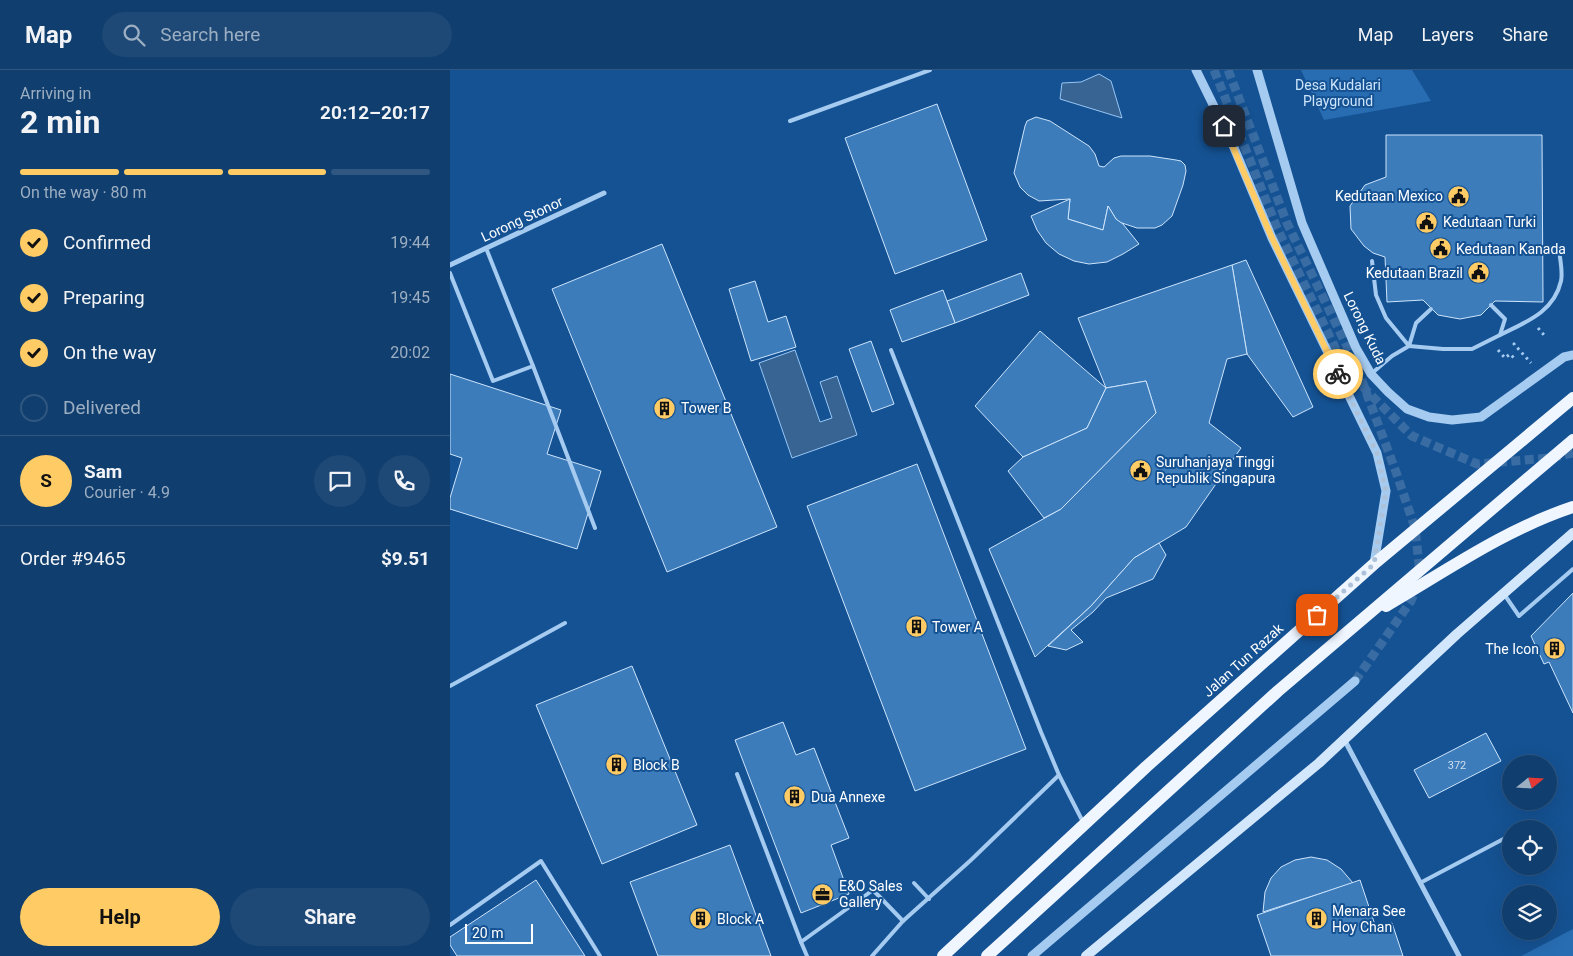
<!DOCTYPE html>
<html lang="en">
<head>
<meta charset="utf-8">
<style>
  :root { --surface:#103e6e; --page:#1e4976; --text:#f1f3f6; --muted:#9caec2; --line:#305781; --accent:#ffcb65 }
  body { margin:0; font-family:Roboto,sans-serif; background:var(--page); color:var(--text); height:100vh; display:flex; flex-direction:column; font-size:19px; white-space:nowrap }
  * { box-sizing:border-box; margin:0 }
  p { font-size:16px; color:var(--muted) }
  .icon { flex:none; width:28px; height:28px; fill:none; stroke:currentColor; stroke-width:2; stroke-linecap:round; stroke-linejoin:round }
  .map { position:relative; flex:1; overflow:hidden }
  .panel { display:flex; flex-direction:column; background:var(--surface); width:450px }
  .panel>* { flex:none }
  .needle { width:32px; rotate:72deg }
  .buttons { position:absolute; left:1052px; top:685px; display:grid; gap:10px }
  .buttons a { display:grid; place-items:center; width:55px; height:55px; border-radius:50%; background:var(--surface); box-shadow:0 5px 20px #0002,0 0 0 1px var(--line); font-size:25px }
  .scale { position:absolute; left:15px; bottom:12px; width:68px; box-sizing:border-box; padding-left:5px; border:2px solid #fff; border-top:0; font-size:14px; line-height:18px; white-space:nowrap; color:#fff; -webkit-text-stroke:4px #155293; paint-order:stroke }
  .pin { position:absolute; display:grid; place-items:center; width:42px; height:42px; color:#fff; margin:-21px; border-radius:10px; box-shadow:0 2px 8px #0006 }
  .courier { position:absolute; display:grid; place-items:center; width:50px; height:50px; margin:-25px; border:4px solid #ffcb65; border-radius:50%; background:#fff; color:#222; box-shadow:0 1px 6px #0007 }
  .summary em { font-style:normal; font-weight:700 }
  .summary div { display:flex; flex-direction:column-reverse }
  .summary { display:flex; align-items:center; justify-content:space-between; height:85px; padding:0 20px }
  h1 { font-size:32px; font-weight:700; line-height:38px }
  .bar { display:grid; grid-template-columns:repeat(4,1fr); gap:8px 5px; align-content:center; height:60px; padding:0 20px }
  .bar i { height:6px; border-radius:4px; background:var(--line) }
  .bar .active { background:var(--accent) }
  .bar p { grid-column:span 4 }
  .line { display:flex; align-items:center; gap:12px; padding:0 20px; border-top:1px solid var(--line) }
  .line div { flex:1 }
  .round { display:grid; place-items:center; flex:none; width:52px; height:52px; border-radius:26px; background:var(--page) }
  ol { padding:0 20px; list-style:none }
  li { display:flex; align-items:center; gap:15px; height:55px }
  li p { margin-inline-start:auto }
  li .icon { padding:5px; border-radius:50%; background:var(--accent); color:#111; stroke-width:4 }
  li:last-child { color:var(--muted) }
  li i { width:28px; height:28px; border:2px solid var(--line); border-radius:50% }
  .action { display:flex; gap:10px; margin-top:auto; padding:10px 20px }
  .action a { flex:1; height:58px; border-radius:30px; background:var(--accent); color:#111; font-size:20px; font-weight:700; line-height:58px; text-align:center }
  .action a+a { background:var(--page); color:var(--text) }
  header { display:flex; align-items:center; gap:30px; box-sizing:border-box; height:70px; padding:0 25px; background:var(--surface); border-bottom:1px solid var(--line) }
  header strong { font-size:24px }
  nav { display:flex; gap:28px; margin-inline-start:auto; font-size:18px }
  .search { width:350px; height:45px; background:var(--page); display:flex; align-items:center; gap:12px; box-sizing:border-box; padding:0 18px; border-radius:28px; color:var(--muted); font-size:19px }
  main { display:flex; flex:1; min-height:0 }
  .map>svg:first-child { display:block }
  .green { fill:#286db2 }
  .water { fill:#386493; stroke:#97c6f4 }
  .building { fill:#3d7cbb; stroke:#cce4fc }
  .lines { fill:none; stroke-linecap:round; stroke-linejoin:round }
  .tertiary-tunnel { stroke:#386ca3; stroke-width:9; stroke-dasharray:9 4.5; stroke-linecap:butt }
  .path { stroke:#a5cbf1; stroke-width:3; stroke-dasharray:2.5 4; stroke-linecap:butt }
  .service { stroke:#a5cbf1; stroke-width:4 }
  .minor { stroke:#a5cbf1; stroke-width:5 }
  .tertiary { stroke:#a5cbf1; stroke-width:9 }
  .secondary { stroke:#d3e7fc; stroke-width:10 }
  .primary { stroke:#eff6ff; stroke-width:12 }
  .done { stroke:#adc2d9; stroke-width:5; stroke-dasharray:0 9 }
  .route { stroke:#ffcb65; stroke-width:6 }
  .labels { text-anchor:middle; stroke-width:4; stroke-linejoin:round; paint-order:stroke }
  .number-label { font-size:11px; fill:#cedeee }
  .park-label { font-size:14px; fill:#cce4fc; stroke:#155293 }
  .poi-label { font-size:14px; fill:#fff; stroke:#155293; text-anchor:start }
  .street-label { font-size:14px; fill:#fff; stroke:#155293 }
</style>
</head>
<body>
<header>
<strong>Map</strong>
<div class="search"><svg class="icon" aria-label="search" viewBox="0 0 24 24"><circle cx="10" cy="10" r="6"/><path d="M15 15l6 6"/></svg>Search here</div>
<nav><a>Map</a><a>Layers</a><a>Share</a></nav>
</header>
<main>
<section class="panel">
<div class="summary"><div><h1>2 min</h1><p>Arriving in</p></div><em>20:12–20:17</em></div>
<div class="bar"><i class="active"></i><i class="active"></i><i class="active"></i><i></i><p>On the way · 80 m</p></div>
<ol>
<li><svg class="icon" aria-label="check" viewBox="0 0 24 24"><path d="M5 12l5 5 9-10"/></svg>Confirmed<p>19:44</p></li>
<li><svg class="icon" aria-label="check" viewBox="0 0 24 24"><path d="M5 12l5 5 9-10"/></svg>Preparing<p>19:45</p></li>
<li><svg class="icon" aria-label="check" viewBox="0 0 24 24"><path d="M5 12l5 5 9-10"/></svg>On the way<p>20:02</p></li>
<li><i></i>Delivered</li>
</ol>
<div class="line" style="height:90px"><b class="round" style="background:var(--accent);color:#111">S</b><div><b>Sam</b><p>Courier · 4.9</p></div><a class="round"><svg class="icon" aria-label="chat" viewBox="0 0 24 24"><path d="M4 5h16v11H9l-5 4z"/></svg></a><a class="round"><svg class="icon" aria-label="phone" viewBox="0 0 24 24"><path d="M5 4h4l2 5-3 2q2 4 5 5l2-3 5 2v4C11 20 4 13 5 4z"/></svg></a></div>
<div class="line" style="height:65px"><div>Order #9465</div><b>$9.51</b></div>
<div class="action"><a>Help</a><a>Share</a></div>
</section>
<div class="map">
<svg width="1123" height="886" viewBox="0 0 1123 886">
  <rect width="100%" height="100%" fill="#155293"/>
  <!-- green -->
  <g class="green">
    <polygon points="851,0 962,0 981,31 874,50"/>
    <polygon points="1123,859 1123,886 1071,886"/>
  </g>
  <!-- water -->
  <g class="water">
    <polygon points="649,4 661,11 672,48 610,29 612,13 631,12"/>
    <polygon points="345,280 370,352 382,348 370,312 387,306 407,365 342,388 309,293"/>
  </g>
  <!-- building -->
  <g class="building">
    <polygon points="487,34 537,170 445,204 395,68"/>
    <polygon points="586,47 600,51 639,76 645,84 649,96 654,97 664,88 671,86 700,86 726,90 731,91 735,95 736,101 733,115 722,146 712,155 705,158 687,158 669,152 666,149 658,136 653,160 618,149 620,129 589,131 578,125 570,117 564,103 575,56 577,51"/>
    <polygon points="936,65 1092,65 1093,232 1045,231 1031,245 1010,249 988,245 973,230 937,232 935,187 923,183 914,176 901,159 900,136 915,115 936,107"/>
    <polygon points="620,129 618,149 653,160 658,136 666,149 673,154 689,174 673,184 657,192 639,194 624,191 609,184 596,173 587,160 581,146"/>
    <polygon points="212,174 327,457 217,502 102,219"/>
    <polygon points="796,190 863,337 843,347 797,284 782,195"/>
    <polygon points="782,195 797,284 777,289 759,353 791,378 736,457 684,488 641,536 585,587 539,479 611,439 706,343 696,311 656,318 628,248"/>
    <polygon points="571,203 579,225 505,253 497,231"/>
    <polygon points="305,211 318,252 336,246 346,277 301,291 279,219"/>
    <polygon points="493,220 505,253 452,272 440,240"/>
    <polygon points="590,261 656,318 637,358 573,387 525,336"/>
    <polygon points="421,271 444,334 422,342 399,279"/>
    <polygon points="0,304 111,340 97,384 151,401 127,479 0,439 0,428 12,388 0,384"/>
    <polygon points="696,311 706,343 611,439 594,448 558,401 573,387 637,358 656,318"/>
    <polygon points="467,394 576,679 465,721 357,436"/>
    <polygon points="709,473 716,485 703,509 656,528 643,542 621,560 633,572 616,580 598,576 641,536 684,488"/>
    <polygon points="1123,523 1123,643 1099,592 1094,594 1081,566"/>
    <polygon points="182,596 247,755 152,794 86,635"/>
    <polygon points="333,652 346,685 364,678 399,768 381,775 399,824 351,843 285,670"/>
    <polygon points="1036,663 1051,691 979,728 964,700"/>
    <polygon points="280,775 321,886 208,886 180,812"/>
    <polygon points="861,787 877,790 891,799 903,813 813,842 815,822 821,808 831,797 845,790"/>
    <polygon points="86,810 135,886 7,886 0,875 0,867"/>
    <polygon points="910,810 926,858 942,853 953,886 821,886 807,845"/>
  </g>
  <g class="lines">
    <!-- tertiary-tunnel -->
    <g class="tertiary-tunnel">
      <polyline points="764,0 827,158 896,300 962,366 1027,394 1100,388 1123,383"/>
      <polyline points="778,0 837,153 906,295 946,402 965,458 969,494 969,502"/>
      <polyline points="905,611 961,531 966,518"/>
    </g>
    <!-- path -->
    <g class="path">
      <polyline points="1088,258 1094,265"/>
      <polyline points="1065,273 1064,274 1081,293"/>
      <polyline points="1048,280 1055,288 1060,284 1065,289"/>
    </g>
    <!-- service -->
    <g class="service">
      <polyline points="340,51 480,0"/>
      <polyline points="0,203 43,311 83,296 36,178"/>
      <polyline points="981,239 966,253 959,276 993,279 1022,279 1050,265 1055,249 1041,235"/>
      <path d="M1050,265C1076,252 1104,242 1111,211C1113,202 1110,189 1109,180"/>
      <polyline points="441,280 591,662 609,705 633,752"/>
      <polyline points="83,296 145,458"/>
      <polyline points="921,304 942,286 959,276 936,248 926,225 922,191"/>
      <polyline points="1054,524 1069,546 1123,499"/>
      <polyline points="0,616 115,553"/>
      <polyline points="287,704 351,872"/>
      <polyline points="1075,759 1078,757"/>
      <polyline points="464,813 479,829"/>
      <polyline points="970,813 1061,765"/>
      <polyline points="0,855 91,791 150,886"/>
      <polyline points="357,886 351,872 423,820 453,851"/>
      <polyline points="422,886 453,851 521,790 609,705"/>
    </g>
    <!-- minor -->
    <g class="minor">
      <polyline points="0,195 154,123"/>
      <polyline points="894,669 1009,886"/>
    </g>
    <!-- tertiary -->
    <g class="tertiary">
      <polyline points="746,0 782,73 822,168 927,383 936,421 924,494"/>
      <polyline points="807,0 852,153 906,278 921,304 938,322 957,339 979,347 1002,350 1031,347 1114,287 1123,285"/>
      <polyline points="582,886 905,611"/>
    </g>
    <!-- secondary -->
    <polyline class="secondary" points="636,886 869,693 1007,564 1123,463"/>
    <!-- primary -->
    <g class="primary">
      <path d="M936,536C996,501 1056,459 1123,437"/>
      <polyline points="493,886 696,697 924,494 1123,328"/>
      <polyline points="537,886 828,621 1123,370"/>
    </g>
  </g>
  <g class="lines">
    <!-- done -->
    <polyline class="done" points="867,545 924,494 936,421 927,383 888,304"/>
    <!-- route -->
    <polyline class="route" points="774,56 822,168 888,304"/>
  </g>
  <!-- icons -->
  <defs>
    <symbol id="civic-disc" viewBox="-11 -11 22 22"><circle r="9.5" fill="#ffcb65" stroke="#155293"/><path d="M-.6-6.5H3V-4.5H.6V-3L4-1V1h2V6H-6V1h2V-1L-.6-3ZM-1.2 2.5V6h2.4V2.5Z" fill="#111"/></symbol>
    <symbol id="building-disc" viewBox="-11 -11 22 22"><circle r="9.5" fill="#ffcb65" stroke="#155293"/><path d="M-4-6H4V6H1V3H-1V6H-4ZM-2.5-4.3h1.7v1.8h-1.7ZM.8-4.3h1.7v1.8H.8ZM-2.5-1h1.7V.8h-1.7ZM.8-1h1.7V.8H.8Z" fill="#111"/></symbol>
    <symbol id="office-disc" viewBox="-11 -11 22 22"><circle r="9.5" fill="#ffcb65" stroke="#155293"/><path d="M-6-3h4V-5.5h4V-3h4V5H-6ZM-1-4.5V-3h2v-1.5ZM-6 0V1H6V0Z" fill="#111"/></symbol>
  </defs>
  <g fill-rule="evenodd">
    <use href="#civic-disc" x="996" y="114" width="25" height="25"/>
    <use href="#civic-disc" x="964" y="140" width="25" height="25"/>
    <use href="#civic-disc" x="978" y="166" width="25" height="25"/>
    <use href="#civic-disc" x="1016" y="190" width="25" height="25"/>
    <use href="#building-disc" x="202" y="326" width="25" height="25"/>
    <use href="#civic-disc" x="678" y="388" width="25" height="25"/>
    <use href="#building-disc" x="454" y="544" width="25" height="25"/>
    <use href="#building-disc" x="1092" y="566" width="25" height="25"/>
    <use href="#building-disc" x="154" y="682" width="25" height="25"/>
    <use href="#building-disc" x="332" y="714" width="25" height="25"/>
    <use href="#office-disc" x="360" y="812" width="25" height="25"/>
    <use href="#building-disc" x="238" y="836" width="25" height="25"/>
    <use href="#building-disc" x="854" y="836" width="25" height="25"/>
  </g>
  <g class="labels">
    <!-- number labels -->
    <g class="number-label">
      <text x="1007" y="699">372</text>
    </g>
    <!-- park labels -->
    <g class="park-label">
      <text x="888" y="20">Desa Kudalari<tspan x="888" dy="16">Playground</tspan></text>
    </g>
    <!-- poi labels -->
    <g class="poi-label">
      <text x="993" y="131" text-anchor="end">Kedutaan Mexico</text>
      <text x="993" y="157">Kedutaan Turki</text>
      <text x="1006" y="184">Kedutaan Kanada</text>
      <text x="1013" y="208" text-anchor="end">Kedutaan Brazil</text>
      <text x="231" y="343">Tower B</text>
      <text x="706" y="397">Suruhanjaya Tinggi<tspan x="706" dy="16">Republik Singapura</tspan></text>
      <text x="482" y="562">Tower A</text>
      <text x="1089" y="584" text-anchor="end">The Icon</text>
      <text x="183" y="700">Block B</text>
      <text x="361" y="732">Dua Annexe</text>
      <text x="389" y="821">E&amp;O Sales<tspan x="389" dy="16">Gallery</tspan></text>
      <text x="882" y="846">Menara See<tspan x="882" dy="16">Hoy Chan</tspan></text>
      <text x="267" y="854">Block A</text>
    </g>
    <!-- street labels -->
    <g class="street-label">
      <text transform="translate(72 149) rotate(-25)" y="5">Lorong Stonor</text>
      <text transform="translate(915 258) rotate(64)" y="5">Lorong Kuda</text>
      <text transform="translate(793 590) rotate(-42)" y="5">Jalan Tun Razak</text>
    </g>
  </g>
</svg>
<div class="buttons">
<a><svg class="needle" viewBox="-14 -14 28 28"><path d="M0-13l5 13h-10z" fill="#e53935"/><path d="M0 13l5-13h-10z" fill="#9caec2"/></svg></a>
<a><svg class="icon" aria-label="locate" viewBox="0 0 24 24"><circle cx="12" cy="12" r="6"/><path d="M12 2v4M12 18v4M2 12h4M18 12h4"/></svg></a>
<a><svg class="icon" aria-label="layers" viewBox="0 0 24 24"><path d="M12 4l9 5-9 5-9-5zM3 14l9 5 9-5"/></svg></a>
</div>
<div class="scale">20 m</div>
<div class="pin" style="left:867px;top:545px;background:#ea580c"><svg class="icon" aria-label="bag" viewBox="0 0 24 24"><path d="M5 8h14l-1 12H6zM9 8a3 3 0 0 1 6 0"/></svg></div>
<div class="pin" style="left:774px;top:56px;background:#1f2937"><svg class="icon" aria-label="home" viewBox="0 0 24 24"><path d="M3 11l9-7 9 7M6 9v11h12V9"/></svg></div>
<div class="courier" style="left:888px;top:304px"><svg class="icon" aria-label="bike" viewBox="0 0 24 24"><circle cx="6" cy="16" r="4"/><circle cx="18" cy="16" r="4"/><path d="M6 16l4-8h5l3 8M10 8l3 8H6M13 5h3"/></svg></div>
</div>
</main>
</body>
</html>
